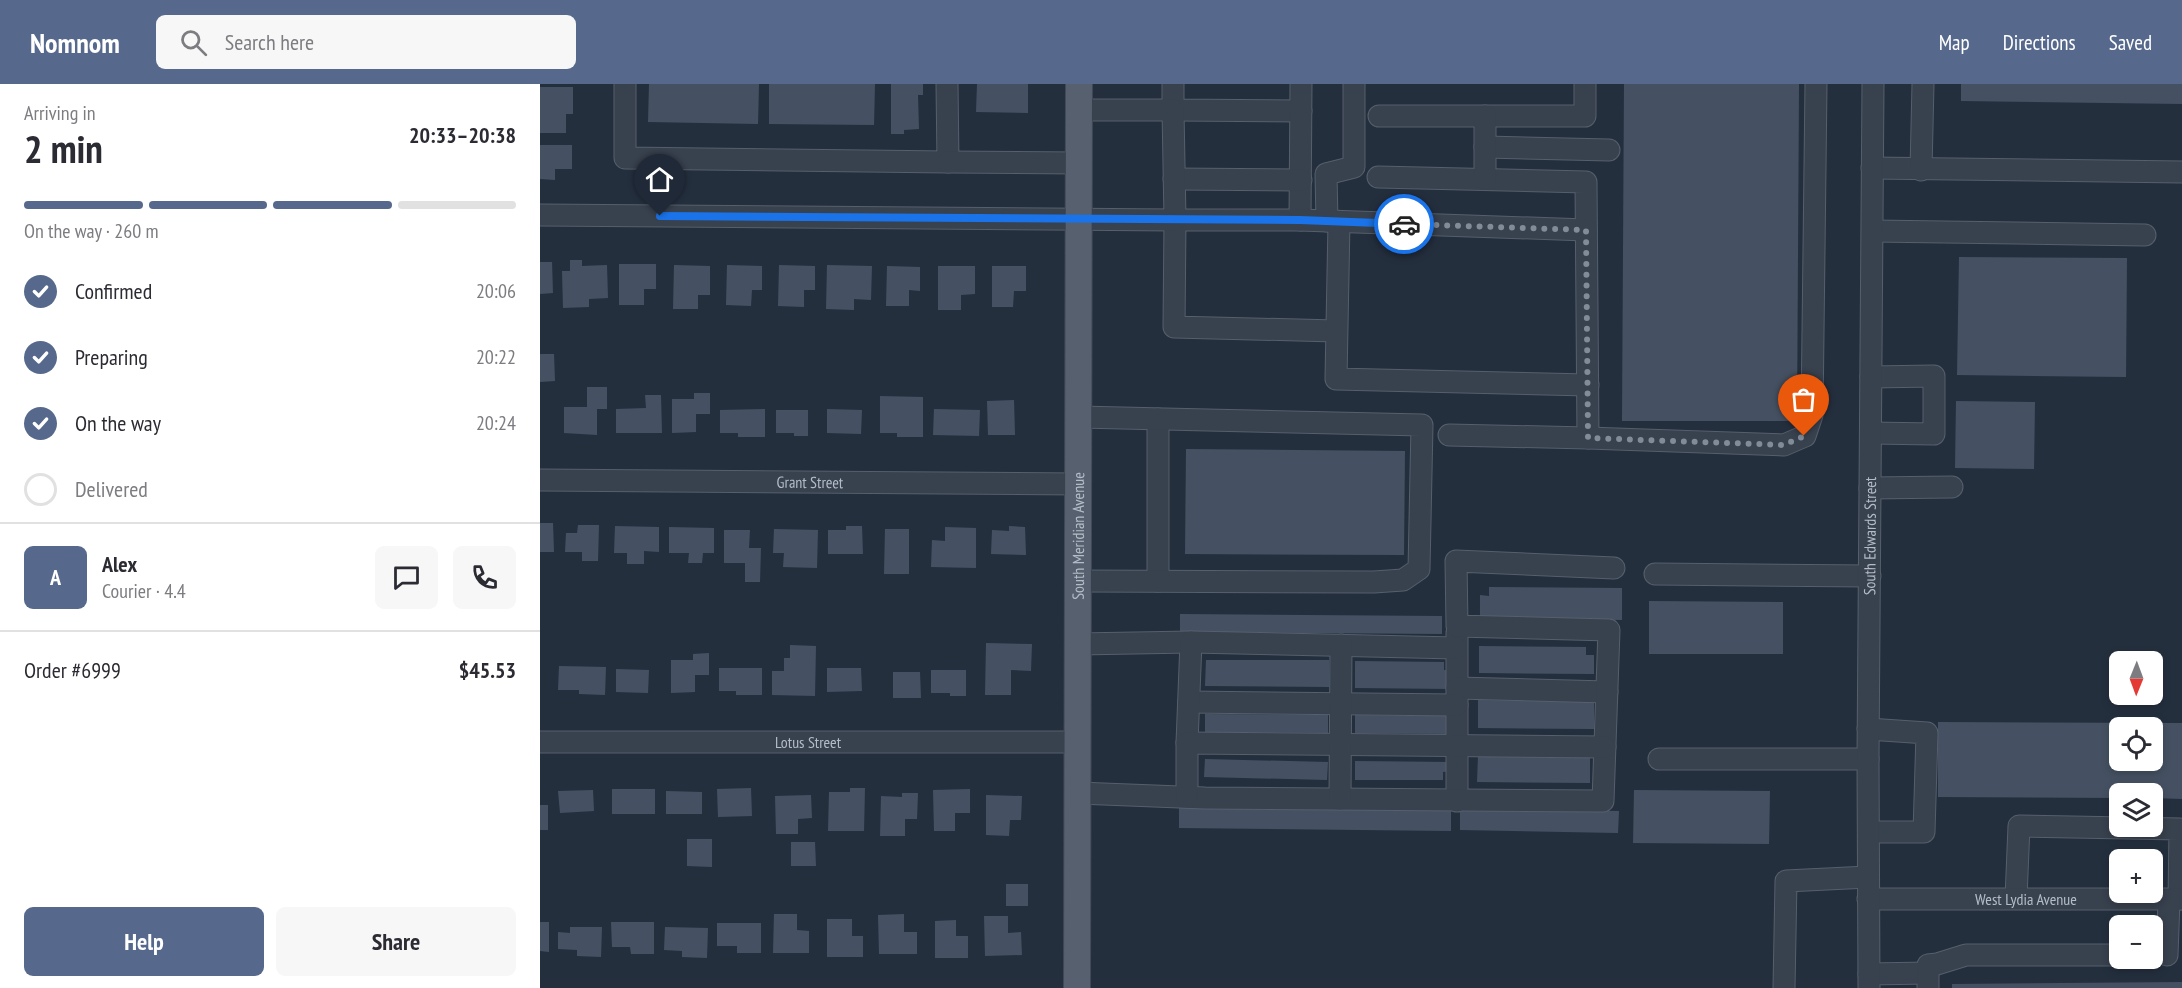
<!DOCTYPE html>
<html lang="en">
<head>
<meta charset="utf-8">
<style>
  :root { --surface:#fff; --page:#f7f7f7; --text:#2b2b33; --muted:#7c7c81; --line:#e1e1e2; --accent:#56698c }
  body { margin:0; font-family:"PT Sans Narrow",sans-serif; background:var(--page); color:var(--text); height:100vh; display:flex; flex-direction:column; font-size:22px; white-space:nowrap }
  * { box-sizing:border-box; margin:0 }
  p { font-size:20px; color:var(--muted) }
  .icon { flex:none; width:33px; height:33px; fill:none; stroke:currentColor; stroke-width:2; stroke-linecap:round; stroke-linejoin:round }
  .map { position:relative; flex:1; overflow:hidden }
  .sheet { display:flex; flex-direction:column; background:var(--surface); width:540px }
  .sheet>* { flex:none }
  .needle { width:39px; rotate:181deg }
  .tools { position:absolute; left:1569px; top:567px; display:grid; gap:12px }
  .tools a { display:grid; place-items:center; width:54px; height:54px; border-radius:9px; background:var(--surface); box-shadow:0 3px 9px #0003; font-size:30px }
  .pin { position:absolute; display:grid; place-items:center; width:51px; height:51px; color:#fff; margin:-62px -26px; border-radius:50% 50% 50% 0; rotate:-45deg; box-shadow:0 0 6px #0007 }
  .pin .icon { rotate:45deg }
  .courier { position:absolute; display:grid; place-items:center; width:60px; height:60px; margin:-30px; border:4px solid #1a73e8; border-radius:50%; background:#fff; color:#222; box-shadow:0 2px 8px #0007 }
  .summary em { font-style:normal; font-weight:800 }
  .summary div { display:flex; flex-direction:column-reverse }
  .summary { display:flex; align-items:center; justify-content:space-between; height:102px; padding:0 24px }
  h1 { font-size:39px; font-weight:800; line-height:45px }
  .bar { display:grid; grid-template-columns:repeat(4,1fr); gap:9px 6px; align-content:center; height:72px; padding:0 24px }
  .bar i { height:8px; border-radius:4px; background:var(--line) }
  .bar .selected { background:var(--accent) }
  .bar p { grid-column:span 4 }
  .line { display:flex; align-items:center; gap:15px; padding:0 24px; border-top:2px solid var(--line) }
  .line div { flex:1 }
  .round { display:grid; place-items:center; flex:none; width:63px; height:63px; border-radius:9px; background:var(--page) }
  ol { padding:0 24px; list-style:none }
  li { display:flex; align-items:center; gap:18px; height:66px }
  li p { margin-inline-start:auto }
  li .icon { padding:6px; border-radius:50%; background:var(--accent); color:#fff; stroke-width:4 }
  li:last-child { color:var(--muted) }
  li i { width:33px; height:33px; border:3px solid var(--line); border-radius:50% }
  .primary-button { display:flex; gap:12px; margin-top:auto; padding:12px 24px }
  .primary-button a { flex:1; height:69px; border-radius:9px; background:var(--accent); color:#fff; font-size:24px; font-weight:800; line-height:69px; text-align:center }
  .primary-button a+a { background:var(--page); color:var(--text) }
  header { display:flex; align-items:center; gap:36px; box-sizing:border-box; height:84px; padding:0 30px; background:var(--accent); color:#fff }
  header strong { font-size:28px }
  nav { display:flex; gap:33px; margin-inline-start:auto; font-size:21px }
  .search { width:420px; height:54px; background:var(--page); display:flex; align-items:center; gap:15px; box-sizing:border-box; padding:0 21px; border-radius:9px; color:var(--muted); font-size:22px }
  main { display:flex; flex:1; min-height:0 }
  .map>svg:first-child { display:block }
  .building { fill:#455162; fill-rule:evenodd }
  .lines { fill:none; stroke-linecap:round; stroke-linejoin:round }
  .minor-casing { stroke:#565f6c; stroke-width:23 }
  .major-casing { stroke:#414a57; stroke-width:28 }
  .minor { stroke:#38414e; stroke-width:21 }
  .major { stroke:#56606e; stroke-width:26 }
  .done { stroke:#828b98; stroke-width:6; stroke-dasharray:0 10.8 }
  .route { stroke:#1a73e8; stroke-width:8 }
  .labels { text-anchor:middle; stroke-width:4.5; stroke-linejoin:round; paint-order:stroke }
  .street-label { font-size:16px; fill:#b4bcc9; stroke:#1d2633 }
</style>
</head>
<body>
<header>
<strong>Nomnom</strong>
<div class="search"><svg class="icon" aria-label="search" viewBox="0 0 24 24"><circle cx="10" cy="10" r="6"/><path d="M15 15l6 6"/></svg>Search here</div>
<nav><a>Map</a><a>Directions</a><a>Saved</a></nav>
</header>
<main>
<section class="sheet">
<div class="summary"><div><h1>2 min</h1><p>Arriving in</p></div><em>20:33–20:38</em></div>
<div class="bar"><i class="selected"></i><i class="selected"></i><i class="selected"></i><i></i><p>On the way · 260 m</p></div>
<ol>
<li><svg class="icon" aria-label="check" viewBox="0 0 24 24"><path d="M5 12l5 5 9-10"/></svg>Confirmed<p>20:06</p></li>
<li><svg class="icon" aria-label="check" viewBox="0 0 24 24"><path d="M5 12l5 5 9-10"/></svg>Preparing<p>20:22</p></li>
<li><svg class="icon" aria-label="check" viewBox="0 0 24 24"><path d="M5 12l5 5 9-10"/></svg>On the way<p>20:24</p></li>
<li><i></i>Delivered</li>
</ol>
<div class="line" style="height:108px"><b class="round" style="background:var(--accent);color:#fff">A</b><div><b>Alex</b><p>Courier · 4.4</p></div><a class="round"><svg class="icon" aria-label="chat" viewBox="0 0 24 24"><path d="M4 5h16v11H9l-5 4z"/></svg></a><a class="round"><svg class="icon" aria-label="phone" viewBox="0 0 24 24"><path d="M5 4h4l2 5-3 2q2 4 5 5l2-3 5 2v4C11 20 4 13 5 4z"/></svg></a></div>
<div class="line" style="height:78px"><div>Order #6999</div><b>$45.53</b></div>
<div class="primary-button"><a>Help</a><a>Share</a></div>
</section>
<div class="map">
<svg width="1642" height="904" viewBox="0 0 1642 904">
  <rect width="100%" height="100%" fill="#242f3e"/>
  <!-- building -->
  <g class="building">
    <polygon points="109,0 219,0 218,40 108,38"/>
    <polygon points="229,0 335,0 334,41 229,40"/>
    <polygon points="351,0 383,0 383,11 378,11 379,45 364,46 364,50 351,50"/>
    <polygon points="437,0 488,0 488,29 436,28"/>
    <polygon points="1084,0 1259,0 1257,337 1082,337"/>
    <polygon points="1421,0 1642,0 1642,20 1421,17"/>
    <polygon points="0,3 33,3 33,30 26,30 26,49 0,49"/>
    <polygon points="0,61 32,61 32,85 15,85 15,96 0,95"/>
    <polygon points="1419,173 1587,174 1586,293 1417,291"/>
    <polygon points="30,176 42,176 42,182 67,181 68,214 49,215 49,223 23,224 22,187 30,187"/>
    <polygon points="0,178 12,178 13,209 0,210"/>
    <polygon points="79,180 116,180 116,205 104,205 104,221 79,221"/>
    <polygon points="134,181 170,182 170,211 158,211 158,225 133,225"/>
    <polygon points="187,181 222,182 222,206 212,206 211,222 186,221"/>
    <polygon points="239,181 275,182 275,206 264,206 264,223 238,222"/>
    <polygon points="287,181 332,182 331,216 314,215 314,226 286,225"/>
    <polygon points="347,182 380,183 380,207 369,206 369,222 346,222"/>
    <polygon points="398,182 435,182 435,210 421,211 421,226 398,226"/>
    <polygon points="452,182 486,182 486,207 474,207 473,223 452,223"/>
    <polygon points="0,270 14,270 15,297 0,298"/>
    <polygon points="47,303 67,303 67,325 57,325 57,351 24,349 24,323 47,323"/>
    <polygon points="154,309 170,309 170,330 156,330 156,348 132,349 132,315 154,315"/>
    <polygon points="105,311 121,311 122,349 76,349 76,325 106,324"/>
    <polygon points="340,312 383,313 383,353 357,353 357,349 340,349"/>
    <polygon points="474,316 475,351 448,351 447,317"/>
    <polygon points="1416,317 1495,318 1494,385 1415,384"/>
    <polygon points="225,325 225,353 198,353 198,349 180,349 180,326"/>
    <polygon points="287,325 322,326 321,350 287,349"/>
    <polygon points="394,325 440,326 439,352 393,351"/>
    <polygon points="236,326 268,326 268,352 254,352 254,349 236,349"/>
    <polygon points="646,365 865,367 864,471 645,470"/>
    <polygon points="0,439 13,439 14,468 0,468"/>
    <polygon points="38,441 59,441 58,477 42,477 42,468 25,468 26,449 37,449"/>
    <polygon points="75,442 119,443 119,468 104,467 104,480 87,480 87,469 74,469"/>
    <polygon points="306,442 322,442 323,470 288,470 288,446 306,446"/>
    <polygon points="469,442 485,443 486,471 451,470 452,446 469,447"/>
    <polygon points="129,443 174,444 174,469 163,469 162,479 148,479 149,469 129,469"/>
    <polygon points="405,443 436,444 436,484 391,483 392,456 405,457"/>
    <polygon points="234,445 278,446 277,484 243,483 244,469 233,469"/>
    <polygon points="345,445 369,445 369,490 344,490"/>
    <polygon points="184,446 210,446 209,464 221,464 220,498 205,498 205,479 184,479"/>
    <polygon points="949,503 1082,504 1082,536 940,534 940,511 949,512"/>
    <polygon points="1109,517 1243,518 1243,570 1109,570"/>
    <polygon points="640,530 902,532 902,550 640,548"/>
    <polygon points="446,559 492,560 491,587 471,586 471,611 445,611"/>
    <polygon points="250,561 276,562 275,612 232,611 232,587 244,587 244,574 250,574"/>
    <polygon points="939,562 1046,563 1046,571 1054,571 1054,590 939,589"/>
    <polygon points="169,569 169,591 155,591 155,608 131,609 131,576 153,576 153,570"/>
    <polygon points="666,576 789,576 789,603 665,602"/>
    <polygon points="815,577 904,578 904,586 913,587 912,605 815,604"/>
    <polygon points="19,582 66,583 65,611 39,610 39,606 18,606"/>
    <polygon points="179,584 222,584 222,611 196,611 196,607 179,607"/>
    <polygon points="287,584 321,584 322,607 287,608"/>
    <polygon points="76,585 109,586 108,609 76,608"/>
    <polygon points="391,586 426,586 426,612 410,612 410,609 391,609"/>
    <polygon points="353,588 380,588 381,614 353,614"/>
    <polygon points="938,616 1054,617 1054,645 938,644"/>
    <polygon points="665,630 788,631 788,649 665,648"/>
    <polygon points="815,631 912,632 912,650 815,649"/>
    <path d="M1398,638L1642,639V715L1612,714V710H1580V714L1398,713ZM1580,644H1612V676H1580Z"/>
    <polygon points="938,672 1050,673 1050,699 937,698"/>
    <polygon points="665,675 788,678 787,696 664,693"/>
    <polygon points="815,677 912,678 912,687 903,688 903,696 815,696"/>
    <polygon points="211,704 212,732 178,733 177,705"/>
    <polygon points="310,704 325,704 324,747 288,747 289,708 310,708"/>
    <rect x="72" y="705" width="43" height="25"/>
    <polygon points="430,705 430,729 415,729 415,747 394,747 393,706"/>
    <polygon points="53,706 54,727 20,729 18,707"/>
    <polygon points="1094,706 1230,707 1229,760 1093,759"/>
    <polygon points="126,707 162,708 162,730 126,730"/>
    <polygon points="362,709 378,709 377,735 365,735 365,752 340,752 341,712 362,713"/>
    <polygon points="271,711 272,734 258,735 258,750 236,750 235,712"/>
    <polygon points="446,711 482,712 481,736 470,736 469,752 446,751"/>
    <rect x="0" y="721" width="8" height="25"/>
    <polygon points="639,722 911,724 911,747 639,744"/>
    <polygon points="920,724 1079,727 1078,749 920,746"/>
    <polygon points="147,755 172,755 172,783 147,782"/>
    <polygon points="251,758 275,758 276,782 251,782"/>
    <rect x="466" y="800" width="22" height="22"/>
    <polygon points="234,830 257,830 257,846 269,847 269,869 233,869"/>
    <polygon points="364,830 364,848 377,848 377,870 339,870 338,831"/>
    <polygon points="444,832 468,832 468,849 481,848 482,871 445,872"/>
    <polygon points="287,835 312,835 312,852 323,852 323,873 287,873"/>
    <polygon points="416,836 416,852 428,852 428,874 395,874 395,837"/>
    <polygon points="0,838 9,838 9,868 0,867"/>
    <polygon points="71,838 114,838 114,870 91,870 90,863 72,863"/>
    <polygon points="177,839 221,839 221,869 197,869 197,862 177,862"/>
    <polygon points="30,843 62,843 61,873 37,872 37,866 18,865 18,848 30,849"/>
    <polygon points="125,843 168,844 167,874 142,873 142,867 124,866"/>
    <polygon points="1642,898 1642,904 1412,904 1412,900"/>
  </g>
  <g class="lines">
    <defs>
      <g id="minor">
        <polyline points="85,0 85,74 408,78 407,0"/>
        <polyline points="633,0 633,26 761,27"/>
        <polyline points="761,0 760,136 635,136 634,243 796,247"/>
        <polyline points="839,32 1045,32 1045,0"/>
        <polyline points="945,63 1069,66"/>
        <polyline points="408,78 539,79"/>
        <polyline points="1332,84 1642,88"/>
        <polyline points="1381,86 1383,0"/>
        <polyline points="838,93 1046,98 1048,354 909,351"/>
        <polyline points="634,95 761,96"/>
        <polyline points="945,95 945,32"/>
        <polyline points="0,131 635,136 633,26 539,26"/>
        <polyline points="760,136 1046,146"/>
        <polyline points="787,137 786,90 814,83 814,0"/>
        <polyline points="799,138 796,295 1048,301"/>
        <polyline points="1333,147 1605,151"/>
        <polyline points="1331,293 1394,292 1394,350 1331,349"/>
        <polyline points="618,335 618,497"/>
        <polyline points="1048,354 1244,361 1265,352 1272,331 1276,0"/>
        <path id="s1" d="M0,396L539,400"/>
        <polyline points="1330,404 1412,403"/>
        <polyline points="1115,490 1330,492"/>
        <polyline points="538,497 834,498 863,496 879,485 882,341 539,333"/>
        <polyline points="917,549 917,717"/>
        <polyline points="538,560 651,558"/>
        <polyline points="917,604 1067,608"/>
        <polyline points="649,618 917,621"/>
        <polyline points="1328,645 1387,649 1384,748 1329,748"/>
        <path id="s2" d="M0,658H538"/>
        <polyline points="647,659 651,558 916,564"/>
        <polyline points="1119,675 1328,675"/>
        <polyline points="538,709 665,714 1063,717 1069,546 917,542 916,477 1074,484"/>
        <polyline points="647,713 647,659 1065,663"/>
        <polyline points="800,715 801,561"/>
        <polyline points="1476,814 1479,742 1640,745 1639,815"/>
        <path id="s3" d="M1328,815H1642"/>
        <polyline points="1627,871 1629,816"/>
        <polyline points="1329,890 1388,889"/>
        <polyline points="1244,904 1246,797 1328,793"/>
        <path id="s4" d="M1329,904L1328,675L1333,0"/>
        <polyline points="1388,904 1388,881 1397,880 1426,871 1580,871"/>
      </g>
      <g id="major">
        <path id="s5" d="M537,904L539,0"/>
      </g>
    </defs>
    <!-- minor casing -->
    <use href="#minor" class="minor-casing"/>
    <!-- major casing -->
    <use href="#major" class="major-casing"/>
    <!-- minor -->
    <use href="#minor" class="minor"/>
    <!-- major -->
    <use href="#major" class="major"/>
  </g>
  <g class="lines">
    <!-- done -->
    <polyline class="done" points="864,140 1046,146 1048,354 1244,361 1264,352"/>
    <!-- route -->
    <polyline class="route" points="120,132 760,136 864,140"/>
  </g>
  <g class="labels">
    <!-- street labels -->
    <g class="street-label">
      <text dy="6" stroke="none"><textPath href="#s1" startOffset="270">Grant Street</textPath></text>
      <text dy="6" stroke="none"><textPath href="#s5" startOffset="452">South Meridian Avenue</textPath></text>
      <text dy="6" stroke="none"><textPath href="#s4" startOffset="452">South Edwards Street</textPath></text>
      <text dy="6" stroke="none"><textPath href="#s2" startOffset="268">Lotus Street</textPath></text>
      <text dy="6" stroke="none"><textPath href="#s3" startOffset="158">West Lydia Avenue</textPath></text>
    </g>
  </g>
</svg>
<div class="tools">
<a><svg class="needle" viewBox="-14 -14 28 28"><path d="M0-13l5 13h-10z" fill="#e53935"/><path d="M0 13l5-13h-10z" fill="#7c7c81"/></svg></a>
<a><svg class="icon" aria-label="locate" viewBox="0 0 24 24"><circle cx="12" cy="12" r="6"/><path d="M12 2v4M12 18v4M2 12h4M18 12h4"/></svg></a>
<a><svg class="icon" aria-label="layers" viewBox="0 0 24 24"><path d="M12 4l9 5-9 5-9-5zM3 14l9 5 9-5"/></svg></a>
<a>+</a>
<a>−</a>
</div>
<div class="pin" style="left:1264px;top:352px;background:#ea580c"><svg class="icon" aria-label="bag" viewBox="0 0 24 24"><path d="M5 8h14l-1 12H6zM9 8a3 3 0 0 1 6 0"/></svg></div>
<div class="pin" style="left:120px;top:132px;background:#1f2937"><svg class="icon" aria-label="home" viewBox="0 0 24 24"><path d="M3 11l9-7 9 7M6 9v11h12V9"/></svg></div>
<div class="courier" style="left:864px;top:140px"><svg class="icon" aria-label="car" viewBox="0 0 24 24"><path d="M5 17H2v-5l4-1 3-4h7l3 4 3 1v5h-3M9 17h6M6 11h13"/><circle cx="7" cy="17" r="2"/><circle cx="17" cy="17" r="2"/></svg></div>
</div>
</main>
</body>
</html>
